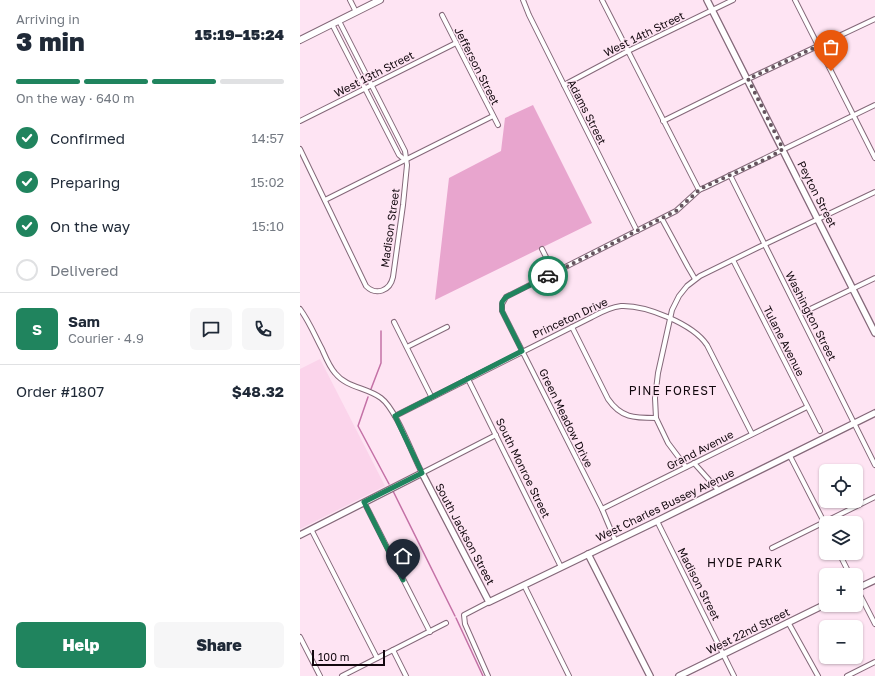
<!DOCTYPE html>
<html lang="en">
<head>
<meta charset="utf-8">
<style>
  :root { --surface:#fff; --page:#f6f6f7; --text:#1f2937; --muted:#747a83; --line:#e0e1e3; --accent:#20845e }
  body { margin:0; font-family:"Golos Text",sans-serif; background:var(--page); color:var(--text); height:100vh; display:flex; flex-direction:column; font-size:15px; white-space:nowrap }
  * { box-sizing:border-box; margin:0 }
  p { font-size:13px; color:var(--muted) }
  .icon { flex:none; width:22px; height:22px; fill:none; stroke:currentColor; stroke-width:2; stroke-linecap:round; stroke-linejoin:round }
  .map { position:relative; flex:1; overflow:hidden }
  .drawer { display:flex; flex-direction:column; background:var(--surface); width:300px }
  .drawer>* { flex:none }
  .controls { position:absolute; left:519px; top:464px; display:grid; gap:8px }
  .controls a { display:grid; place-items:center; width:44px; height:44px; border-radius:6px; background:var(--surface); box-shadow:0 1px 3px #0004; font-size:20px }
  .scale { position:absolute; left:12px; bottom:10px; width:73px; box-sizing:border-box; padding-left:4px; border:2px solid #12080e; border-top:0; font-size:11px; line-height:14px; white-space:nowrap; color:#12080e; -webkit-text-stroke:3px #fee4f3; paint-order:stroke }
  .pin { position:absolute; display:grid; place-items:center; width:34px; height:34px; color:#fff; margin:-41px -17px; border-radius:50% 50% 50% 0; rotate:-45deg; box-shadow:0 0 4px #0007 }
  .pin .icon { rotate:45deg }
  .courier { position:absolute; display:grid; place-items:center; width:40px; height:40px; margin:-20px; border:3px solid #20845e; border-radius:50%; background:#fff; color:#222; box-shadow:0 1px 5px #0007 }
  .head em { font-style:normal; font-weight:800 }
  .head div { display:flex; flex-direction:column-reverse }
  .head { display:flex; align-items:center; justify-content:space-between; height:68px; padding:0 16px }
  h1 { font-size:26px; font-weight:800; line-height:30px }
  .bar { display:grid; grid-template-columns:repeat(4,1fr); gap:6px 4px; align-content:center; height:48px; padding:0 16px }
  .bar i { height:5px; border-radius:3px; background:var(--line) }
  .bar .current { background:var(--accent) }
  .bar p { grid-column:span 4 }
  .line { display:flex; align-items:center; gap:10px; padding:0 16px; border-top:1px solid var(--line) }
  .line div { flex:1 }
  .round { display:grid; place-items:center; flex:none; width:42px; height:42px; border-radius:6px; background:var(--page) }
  ol { padding:0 16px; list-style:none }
  li { display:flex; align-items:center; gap:12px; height:44px }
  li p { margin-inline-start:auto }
  li .icon { padding:4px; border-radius:50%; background:var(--accent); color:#fff; stroke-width:4 }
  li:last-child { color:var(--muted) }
  li i { width:22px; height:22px; border:2px solid var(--line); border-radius:50% }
  .button { display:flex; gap:8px; margin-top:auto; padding:8px 16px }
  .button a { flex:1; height:46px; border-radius:6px; background:var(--accent); color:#fff; font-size:16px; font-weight:800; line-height:46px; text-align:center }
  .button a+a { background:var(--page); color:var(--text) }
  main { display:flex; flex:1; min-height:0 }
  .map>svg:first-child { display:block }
  .built { fill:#fbd4eb }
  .green { fill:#e8a5ce }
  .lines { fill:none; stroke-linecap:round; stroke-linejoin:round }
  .stream { stroke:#c471a6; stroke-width:1.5 }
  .minor-casing { stroke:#846879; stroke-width:6 }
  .tertiary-casing { stroke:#846879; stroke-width:8 }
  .secondary-casing { stroke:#846879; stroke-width:8 }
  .minor { stroke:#fff; stroke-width:4 }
  .tertiary { stroke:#fff; stroke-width:5.5 }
  .secondary { stroke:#fff; stroke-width:6 }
  .done { stroke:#65555e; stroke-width:4; stroke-dasharray:0 7.2 }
  .route { stroke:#20845e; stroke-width:5 }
  .labels { text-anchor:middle; stroke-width:3; stroke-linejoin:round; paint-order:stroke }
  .street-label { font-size:11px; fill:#12080e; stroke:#fee4f3 }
  .neighbourhood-label { font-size:12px; letter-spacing:1px; fill:#12080e; stroke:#fee4f3 }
</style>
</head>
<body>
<main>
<section class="drawer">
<div class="head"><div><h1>3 min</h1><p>Arriving in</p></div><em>15:19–15:24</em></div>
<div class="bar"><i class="current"></i><i class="current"></i><i class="current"></i><i></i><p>On the way · 640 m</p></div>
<ol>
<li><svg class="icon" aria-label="check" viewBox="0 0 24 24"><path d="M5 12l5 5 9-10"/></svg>Confirmed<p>14:57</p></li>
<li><svg class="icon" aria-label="check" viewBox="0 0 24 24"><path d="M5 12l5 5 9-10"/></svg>Preparing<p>15:02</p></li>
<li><svg class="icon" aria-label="check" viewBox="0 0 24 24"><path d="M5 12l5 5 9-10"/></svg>On the way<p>15:10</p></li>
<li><i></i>Delivered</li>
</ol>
<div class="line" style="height:72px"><b class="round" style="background:var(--accent);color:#fff">S</b><div><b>Sam</b><p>Courier · 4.9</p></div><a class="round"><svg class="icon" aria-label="chat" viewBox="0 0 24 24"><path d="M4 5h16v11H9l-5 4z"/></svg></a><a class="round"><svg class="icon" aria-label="phone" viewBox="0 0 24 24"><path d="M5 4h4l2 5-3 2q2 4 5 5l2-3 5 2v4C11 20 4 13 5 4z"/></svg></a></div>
<div class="line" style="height:52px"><div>Order #1807</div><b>$48.32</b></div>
<div class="button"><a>Help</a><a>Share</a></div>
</section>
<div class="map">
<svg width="575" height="676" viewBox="0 0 575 676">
  <rect width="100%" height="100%" fill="#fee4f3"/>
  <!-- built -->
  <polygon class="built" points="20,359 85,486 0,529 0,369"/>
  <!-- green -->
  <polygon class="green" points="233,105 292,223 135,300 149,178 201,151 205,118"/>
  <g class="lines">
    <!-- stream -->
    <g class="stream">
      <polyline points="71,389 81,363 81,331"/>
      <polyline points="68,397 58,426 89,484"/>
      <polyline points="93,491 155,616"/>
      <polyline points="156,618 183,676"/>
    </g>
    <defs>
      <g id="minor">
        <polyline points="50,0 56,12"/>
        <polyline points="223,0 229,15 337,231"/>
        <polyline points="302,0 399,190"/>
        <polyline points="495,0 575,158"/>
        <polyline points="142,15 198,125"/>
        <polyline points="32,24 99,155 105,160"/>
        <polyline points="264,85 328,51 433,0"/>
        <polyline points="0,121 156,43"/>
        <polyline points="363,121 448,79 575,19"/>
        <path d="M0,149L66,286C76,296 90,291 93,277L103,205L107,165L105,151L39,21"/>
        <polyline points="430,175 575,465"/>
        <polyline points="25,200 193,116"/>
        <polyline points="362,219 388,267 395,279"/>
        <polyline points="242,249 254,273"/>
        <polyline points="433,260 520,431"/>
        <path d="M0,309C9,321 15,336 22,349C26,358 29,366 35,373C47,388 66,387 81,398C96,409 112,454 122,473L196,435"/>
        <polyline points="500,314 575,278"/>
        <polyline points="94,322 131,396"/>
        <path d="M272,327L308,399C321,418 334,418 356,418"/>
        <polyline points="107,347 147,327"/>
        <polyline points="168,379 261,567"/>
        <path d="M95,416L292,317C301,312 311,307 321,306C346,305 393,324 407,345L452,434"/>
        <polyline points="490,456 526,526"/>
        <polyline points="394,463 419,491"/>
        <polyline points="386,467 368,443 356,418 355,398 358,373 372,310 379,296 387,286 400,276 457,248 575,192"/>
        <polyline points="64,502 130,632"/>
        <polyline points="302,509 507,407"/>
        <polyline points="357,521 434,676"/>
        <polyline points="11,529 77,658"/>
        <polyline points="315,540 302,509 202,311 202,304 206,297 376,211 399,190 406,187 575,105"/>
        <polyline points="472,548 575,497"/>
        <polyline points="539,553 550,575"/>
        <polyline points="224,585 269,676"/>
        <polyline points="556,587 575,624"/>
        <polyline points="488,622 518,676"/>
        <polyline points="0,637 20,676"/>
        <polyline points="93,650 106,676"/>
        <polyline points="42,676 146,623"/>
        <polyline points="188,676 165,624 164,615 189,602"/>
        <polyline points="547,676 575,662"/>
      </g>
      <g id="tertiary">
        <polyline points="407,0 575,333"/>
        <polyline points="0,535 122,473 189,602 357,521 575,413"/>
        <polyline points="288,554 350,676"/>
        <polyline points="556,589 575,580"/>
        <polyline points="379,676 526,604"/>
      </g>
      <polyline id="secondary" points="0,40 80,0"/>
    </defs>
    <!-- minor casing -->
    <use href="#minor" class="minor-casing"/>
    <!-- tertiary casing -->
    <use href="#tertiary" class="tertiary-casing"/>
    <!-- secondary casing -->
    <use href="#secondary" class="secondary-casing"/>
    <!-- minor -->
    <use href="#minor" class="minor"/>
    <!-- tertiary -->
    <use href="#tertiary" class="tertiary"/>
    <!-- secondary -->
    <use href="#secondary" class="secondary"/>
  </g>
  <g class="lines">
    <!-- done -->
    <polyline class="done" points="248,276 376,211 399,190 406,186 468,158 483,149 448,79 518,46 531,71"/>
    <!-- route -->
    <polyline class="route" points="103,580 64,502 122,473 95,416 222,351 202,311 202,302 206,297 248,276"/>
  </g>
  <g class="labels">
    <!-- street labels -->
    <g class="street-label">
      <text transform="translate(344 34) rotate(-26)" y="4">West 14th Street</text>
      <text transform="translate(177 66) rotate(63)" y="4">Jefferson Street</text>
      <text transform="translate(74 74) rotate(-27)" y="4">West 13th Street</text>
      <text transform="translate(287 112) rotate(63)" y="4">Adams Street</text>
      <text transform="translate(517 194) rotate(63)" y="4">Peyton Street</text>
      <text transform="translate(90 228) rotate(-82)" y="4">Madison Street</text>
      <text transform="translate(511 316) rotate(63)" y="4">Washington Street</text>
      <text transform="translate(270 318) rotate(-25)" y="4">Princeton Drive</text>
      <text transform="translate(484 341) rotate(63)" y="4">Tulane Avenue</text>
      <text transform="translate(266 418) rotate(64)" y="4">Green Meadow Drive</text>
      <text transform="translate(400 450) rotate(-27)" y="4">Grand Avenue</text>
      <text transform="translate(223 468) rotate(64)" y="4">South Monroe Street</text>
      <text transform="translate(365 505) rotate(-26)" y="4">West Charles Bussey Avenue</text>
      <text transform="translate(165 534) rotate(62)" y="4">South Jackson Street</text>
      <text transform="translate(399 584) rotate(63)" y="4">Madison Street</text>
      <text transform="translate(448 631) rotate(-26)" y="4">West 22nd Street</text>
    </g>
    <!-- neighbourhood labels -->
    <g class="neighbourhood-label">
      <text x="373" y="395">PINE FOREST</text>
      <text x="445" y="567">HYDE PARK</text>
    </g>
  </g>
</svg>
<div class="controls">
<a><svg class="icon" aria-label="locate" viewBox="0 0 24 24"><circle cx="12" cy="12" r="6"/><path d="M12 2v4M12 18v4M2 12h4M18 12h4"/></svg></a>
<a><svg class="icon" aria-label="layers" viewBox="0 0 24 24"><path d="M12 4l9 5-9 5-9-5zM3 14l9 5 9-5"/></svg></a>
<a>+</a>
<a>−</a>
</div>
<div class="scale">100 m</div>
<div class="pin" style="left:531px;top:71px;background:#ea580c"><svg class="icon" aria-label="bag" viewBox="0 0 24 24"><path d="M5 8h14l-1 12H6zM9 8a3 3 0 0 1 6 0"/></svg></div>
<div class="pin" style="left:103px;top:580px;background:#1f2937"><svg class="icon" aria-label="home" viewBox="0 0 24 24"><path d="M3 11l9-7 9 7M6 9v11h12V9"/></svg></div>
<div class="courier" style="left:248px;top:276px"><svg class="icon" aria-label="car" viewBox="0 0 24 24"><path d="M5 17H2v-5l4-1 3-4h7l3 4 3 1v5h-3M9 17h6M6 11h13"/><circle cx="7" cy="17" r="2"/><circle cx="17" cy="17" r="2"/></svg></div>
</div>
</main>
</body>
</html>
